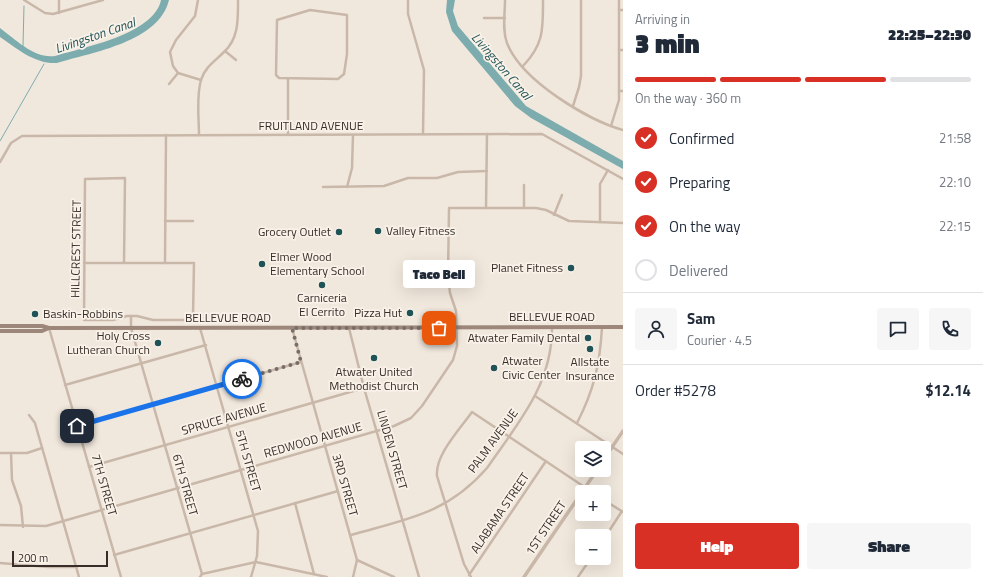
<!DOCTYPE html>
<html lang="en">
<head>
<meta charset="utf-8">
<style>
  :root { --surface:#fff; --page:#f6f6f7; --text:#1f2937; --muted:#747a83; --line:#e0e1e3; --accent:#d93025 }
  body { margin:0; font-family:"Titillium Web",sans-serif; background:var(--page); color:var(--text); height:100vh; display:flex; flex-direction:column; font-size:15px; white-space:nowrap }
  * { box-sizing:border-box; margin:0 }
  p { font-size:13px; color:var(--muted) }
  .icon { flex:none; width:22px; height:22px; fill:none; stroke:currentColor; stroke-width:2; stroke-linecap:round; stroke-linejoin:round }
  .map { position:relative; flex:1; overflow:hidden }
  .drawer { display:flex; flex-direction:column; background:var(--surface); width:360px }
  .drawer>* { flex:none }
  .buttons { position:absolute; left:575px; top:441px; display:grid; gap:8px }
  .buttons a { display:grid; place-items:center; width:36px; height:36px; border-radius:4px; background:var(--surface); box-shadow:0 4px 16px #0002; font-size:20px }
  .scale { position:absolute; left:12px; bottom:10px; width:96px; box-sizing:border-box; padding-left:4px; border:2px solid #372d29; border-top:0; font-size:11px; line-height:14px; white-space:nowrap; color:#372d29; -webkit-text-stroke:3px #f9f2e9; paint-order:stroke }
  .pin { position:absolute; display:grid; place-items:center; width:34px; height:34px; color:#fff; margin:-17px; border-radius:8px; box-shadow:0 2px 6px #0006 }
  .courier { position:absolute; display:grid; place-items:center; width:40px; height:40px; margin:-20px; border:3px solid #1a73e8; border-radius:50%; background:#fff; color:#222; box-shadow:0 1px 5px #0007 }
  .bubble { position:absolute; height:28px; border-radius:4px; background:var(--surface); box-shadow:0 4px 16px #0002; font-size:13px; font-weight:800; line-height:28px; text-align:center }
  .headline em { font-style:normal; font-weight:800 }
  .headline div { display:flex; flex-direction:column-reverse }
  .headline { display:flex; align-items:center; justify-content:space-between; height:68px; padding:0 12px }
  h1 { font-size:26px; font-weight:800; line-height:30px }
  .bar { display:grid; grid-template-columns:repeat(4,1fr); gap:6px 4px; align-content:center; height:48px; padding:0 12px }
  .bar i { height:5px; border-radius:3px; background:var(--line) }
  .bar .current { background:var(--accent) }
  .bar p { grid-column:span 4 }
  .line { display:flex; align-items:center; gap:10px; padding:0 12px; border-top:1px solid var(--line) }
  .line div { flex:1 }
  .round { display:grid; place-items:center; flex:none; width:42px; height:42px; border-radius:4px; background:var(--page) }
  ol { padding:0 12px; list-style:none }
  li { display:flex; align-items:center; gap:12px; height:44px }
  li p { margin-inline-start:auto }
  li .icon { padding:4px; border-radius:50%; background:var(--accent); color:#fff; stroke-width:4 }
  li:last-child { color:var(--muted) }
  li i { width:22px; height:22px; border:2px solid var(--line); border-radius:50% }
  .button { display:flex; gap:8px; margin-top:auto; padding:8px 12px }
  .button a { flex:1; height:46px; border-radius:4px; background:var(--accent); color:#fff; font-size:16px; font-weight:800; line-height:46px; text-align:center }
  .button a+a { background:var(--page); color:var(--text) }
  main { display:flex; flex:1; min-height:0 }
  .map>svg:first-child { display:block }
  .water { fill:#7dacae }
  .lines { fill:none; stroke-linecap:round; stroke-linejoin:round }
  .stream { stroke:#7dacae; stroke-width:1 }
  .minor { stroke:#c9b8a9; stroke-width:2.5 }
  .tertiary { stroke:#c9b8a9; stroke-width:3.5 }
  .secondary { stroke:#9d877b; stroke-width:4 }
  .done { stroke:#786e68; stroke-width:4; stroke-dasharray:0 7.2 }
  .route { stroke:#1a73e8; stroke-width:5 }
  .poi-dot { fill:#205357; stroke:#f9f2e9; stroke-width:1.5 }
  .labels { text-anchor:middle; stroke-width:3.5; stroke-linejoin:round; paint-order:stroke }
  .street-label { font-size:12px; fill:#372d29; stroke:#f9f2e9 }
  .poi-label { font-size:12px; fill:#372d29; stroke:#f9f2e9; text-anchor:end }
  .water-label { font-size:13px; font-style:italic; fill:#205357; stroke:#f9f2e9 }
</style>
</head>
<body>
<main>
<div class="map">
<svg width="623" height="577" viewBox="0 0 623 577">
  <rect width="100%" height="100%" fill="#f1e8dd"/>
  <!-- water -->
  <g class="water">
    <path d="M161,0H169C159,42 93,52 57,63C34,64 18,49 0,37V28C16,40 35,59 55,56C85,47 154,34 161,0Z"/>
    <polygon points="447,0 455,0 453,11 458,26 526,106 623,161 623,169 531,118 515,106 452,31 446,12"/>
  </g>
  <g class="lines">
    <!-- stream -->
    <g class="stream">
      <polyline points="23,46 24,6"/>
      <polyline points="0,141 44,64"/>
    </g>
    <!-- minor -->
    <g class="minor">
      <polyline points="24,0 45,13 53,14 103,0"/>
      <polyline points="198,0 195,16 176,40 170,52 173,66 178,73 201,80"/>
      <polyline points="408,0 408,14 424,70 423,134"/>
      <path d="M505,0C505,14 502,30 507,43C521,80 587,120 623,130"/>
      <polygon points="310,10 347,15 347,54 344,74 338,79 279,78 276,75 277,20"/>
      <polyline points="619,10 623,10"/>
      <polyline points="59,13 59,0"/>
      <polyline points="484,18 505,18"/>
      <polyline points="619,50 623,50"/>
      <polyline points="225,51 236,60"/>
      <path d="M523,66C544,44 543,29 543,0"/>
      <polyline points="169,84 178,73"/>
      <polyline points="619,91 623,91"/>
      <polyline points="573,106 579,87 581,76 581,0"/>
      <polyline points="611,126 619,100 619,0"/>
      <path d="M199,135C199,118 196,97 201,80C205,67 215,61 224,52C239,38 238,19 238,0"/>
      <polyline points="288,135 288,79"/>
      <polyline points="0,162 11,143 22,136 542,134 623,179"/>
      <polyline points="524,185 524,208"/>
      <polyline points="323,187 384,186 408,178 437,178 458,172 487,171"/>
      <polyline points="347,187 352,168 353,135"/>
      <polyline points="486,208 487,134"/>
      <polyline points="554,215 562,195"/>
      <polyline points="165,221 193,221"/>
      <polyline points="600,222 600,184 608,170"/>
      <polyline points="84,263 194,263 193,316 190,320 153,320 137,316 127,316 113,320 84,320 85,179 125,178 124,263"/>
      <polyline points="165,263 166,135"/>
      <polyline points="131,316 131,328 202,574 200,577"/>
      <polyline points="49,328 121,577"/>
      <polyline points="200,328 258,531 257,556 251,577"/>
      <polyline points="292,328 357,560 353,577"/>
      <polyline points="349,328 364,388 419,577"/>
      <polyline points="65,385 206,345"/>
      <polyline points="535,396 623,454"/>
      <polyline points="29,415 35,423 79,577"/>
      <path d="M577,423C594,390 600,364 602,327"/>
      <polyline points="77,426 301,362"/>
      <polyline points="0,453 27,453 42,448"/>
      <polyline points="11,453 12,480 21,506 23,527"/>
      <polyline points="89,467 364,388"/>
      <polyline points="604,500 623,512"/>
      <polyline points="295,503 314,574"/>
      <polyline points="0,525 46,526 394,426 411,418 422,406 453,360 457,346 456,311 450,293 448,277 449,208 536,208 546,210 569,221 623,223"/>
      <path d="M351,535C407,519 447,514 487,468C518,423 552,385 552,328"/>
      <polyline points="604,539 622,511"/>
      <polyline points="114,555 338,491"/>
      <polyline points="357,560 394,577"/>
      <polyline points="0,563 48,567 77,567"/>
      <polyline points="202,574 256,562 327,577"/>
      <polyline points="469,575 546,461"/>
      <path d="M471,577L464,564L437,476C435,455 460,429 472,412L592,492"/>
      <polyline points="578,577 591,558"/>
    </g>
    <!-- tertiary -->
    <g class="tertiary">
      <polyline points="604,459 623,431"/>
      <polyline points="524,577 597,470"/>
    </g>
    <!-- secondary -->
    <g class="secondary">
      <polyline points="0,326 42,326 49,328 623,327"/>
      <polyline points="0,331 42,331 49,328"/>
    </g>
  </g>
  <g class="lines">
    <!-- done -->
    <polyline class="done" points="242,379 301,362 292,328 439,328"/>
    <!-- route -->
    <polyline class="route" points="77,426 242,379"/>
  </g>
  <!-- markers -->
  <g class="poi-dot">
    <circle cx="378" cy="231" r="4"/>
    <circle cx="339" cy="232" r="4"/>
    <circle cx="262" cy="264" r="4"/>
    <circle cx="571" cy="268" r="4"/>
    <circle cx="322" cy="285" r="4"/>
    <circle cx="410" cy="313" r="4"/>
    <circle cx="35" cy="314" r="4"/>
    <circle cx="588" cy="338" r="4"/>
    <circle cx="158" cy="343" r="4"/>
    <circle cx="590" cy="349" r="4"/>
    <circle cx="374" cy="358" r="4"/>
    <circle cx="494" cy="368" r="4"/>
  </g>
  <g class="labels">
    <!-- street labels -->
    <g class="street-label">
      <text x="311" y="130">FRUITLAND AVENUE</text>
      <text transform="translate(76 249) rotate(-89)" y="4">HILLCREST STREET</text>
      <text x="552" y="321">BELLEVUE ROAD</text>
      <text x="228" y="322">BELLEVUE ROAD</text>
      <text transform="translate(224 419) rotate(-16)" y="4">SPRUCE AVENUE</text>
      <text transform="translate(313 440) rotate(-16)" y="4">REDWOOD AVENUE</text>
      <text transform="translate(493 441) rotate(-54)" y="4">PALM AVENUE</text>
      <text transform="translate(392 450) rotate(74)" y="4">LINDEN STREET</text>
      <text transform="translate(248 461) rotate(74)" y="4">5TH STREET</text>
      <text transform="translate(104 485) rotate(74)" y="4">7TH STREET</text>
      <text transform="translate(185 485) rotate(74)" y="4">6TH STREET</text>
      <text transform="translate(345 485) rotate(74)" y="4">3RD STREET</text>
      <text transform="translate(500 513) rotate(-56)" y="4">ALABAMA STREET</text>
      <text transform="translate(546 528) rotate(-56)" y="4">1ST STREET</text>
    </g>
    <!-- poi labels -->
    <g class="poi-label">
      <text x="386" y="235" text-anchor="start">Valley Fitness</text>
      <text x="331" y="236">Grocery Outlet</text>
      <text x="270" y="261" text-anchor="start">Elmer Wood<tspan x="270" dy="14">Elementary School</tspan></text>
      <text x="563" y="272">Planet Fitness</text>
      <text x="322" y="302" text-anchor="middle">Carniceria<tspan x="322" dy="14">El Cerrito</tspan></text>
      <text x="402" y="317">Pizza Hut</text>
      <text x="43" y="318" text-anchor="start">Baskin-Robbins</text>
      <text x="150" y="340">Holy Cross<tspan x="150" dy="14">Lutheran Church</tspan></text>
      <text x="580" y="342">Atwater Family Dental</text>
      <text x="502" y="365" text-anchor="start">Atwater<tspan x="502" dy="14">Civic Center</tspan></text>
      <text x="590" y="366" text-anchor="middle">Allstate<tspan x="590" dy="14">Insurance</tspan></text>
      <text x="374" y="376" text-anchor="middle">Atwater United<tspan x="374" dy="14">Methodist Church</tspan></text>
    </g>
    <!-- water labels -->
    <g class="water-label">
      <text transform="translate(95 35) rotate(-19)" y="5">Livingston Canal</text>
      <text transform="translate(502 66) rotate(49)" y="5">Livingston Canal</text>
    </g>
  </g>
</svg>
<div class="buttons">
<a><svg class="icon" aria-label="layers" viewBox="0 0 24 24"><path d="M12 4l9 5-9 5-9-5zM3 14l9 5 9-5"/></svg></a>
<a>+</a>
<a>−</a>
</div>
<div class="scale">200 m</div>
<div class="pin" style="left:439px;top:328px;background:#ea580c"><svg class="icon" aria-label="bag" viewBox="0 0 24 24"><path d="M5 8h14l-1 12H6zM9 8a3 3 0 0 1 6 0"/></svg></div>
<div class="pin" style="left:77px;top:426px;background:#1f2937"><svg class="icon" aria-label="home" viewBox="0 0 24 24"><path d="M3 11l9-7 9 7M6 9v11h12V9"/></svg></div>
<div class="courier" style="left:242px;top:379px"><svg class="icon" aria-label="bike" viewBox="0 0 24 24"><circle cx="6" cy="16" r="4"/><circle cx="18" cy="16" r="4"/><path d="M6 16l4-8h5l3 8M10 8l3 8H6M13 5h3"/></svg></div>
<div class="bubble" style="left:403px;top:260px;width:72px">Taco Bell</div>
</div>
<section class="drawer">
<div class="headline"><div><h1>3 min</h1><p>Arriving in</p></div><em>22:25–22:30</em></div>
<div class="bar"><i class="current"></i><i class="current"></i><i class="current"></i><i></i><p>On the way · 360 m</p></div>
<ol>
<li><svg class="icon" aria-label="check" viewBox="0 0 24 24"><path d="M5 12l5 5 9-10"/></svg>Confirmed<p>21:58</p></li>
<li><svg class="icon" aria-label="check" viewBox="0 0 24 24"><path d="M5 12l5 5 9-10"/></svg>Preparing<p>22:10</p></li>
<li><svg class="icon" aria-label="check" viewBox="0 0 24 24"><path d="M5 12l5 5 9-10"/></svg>On the way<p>22:15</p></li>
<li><i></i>Delivered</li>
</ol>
<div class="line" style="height:72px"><a class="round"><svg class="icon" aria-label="person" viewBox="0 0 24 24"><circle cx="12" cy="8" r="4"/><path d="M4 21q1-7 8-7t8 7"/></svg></a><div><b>Sam</b><p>Courier · 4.5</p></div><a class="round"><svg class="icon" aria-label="chat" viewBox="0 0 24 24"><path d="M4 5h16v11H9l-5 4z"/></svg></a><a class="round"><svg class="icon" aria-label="phone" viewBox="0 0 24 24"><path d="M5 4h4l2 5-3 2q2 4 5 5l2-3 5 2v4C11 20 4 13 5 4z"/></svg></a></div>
<div class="line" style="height:52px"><div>Order #5278</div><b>$12.14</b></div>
<div class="button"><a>Help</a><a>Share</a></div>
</section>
</main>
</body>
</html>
